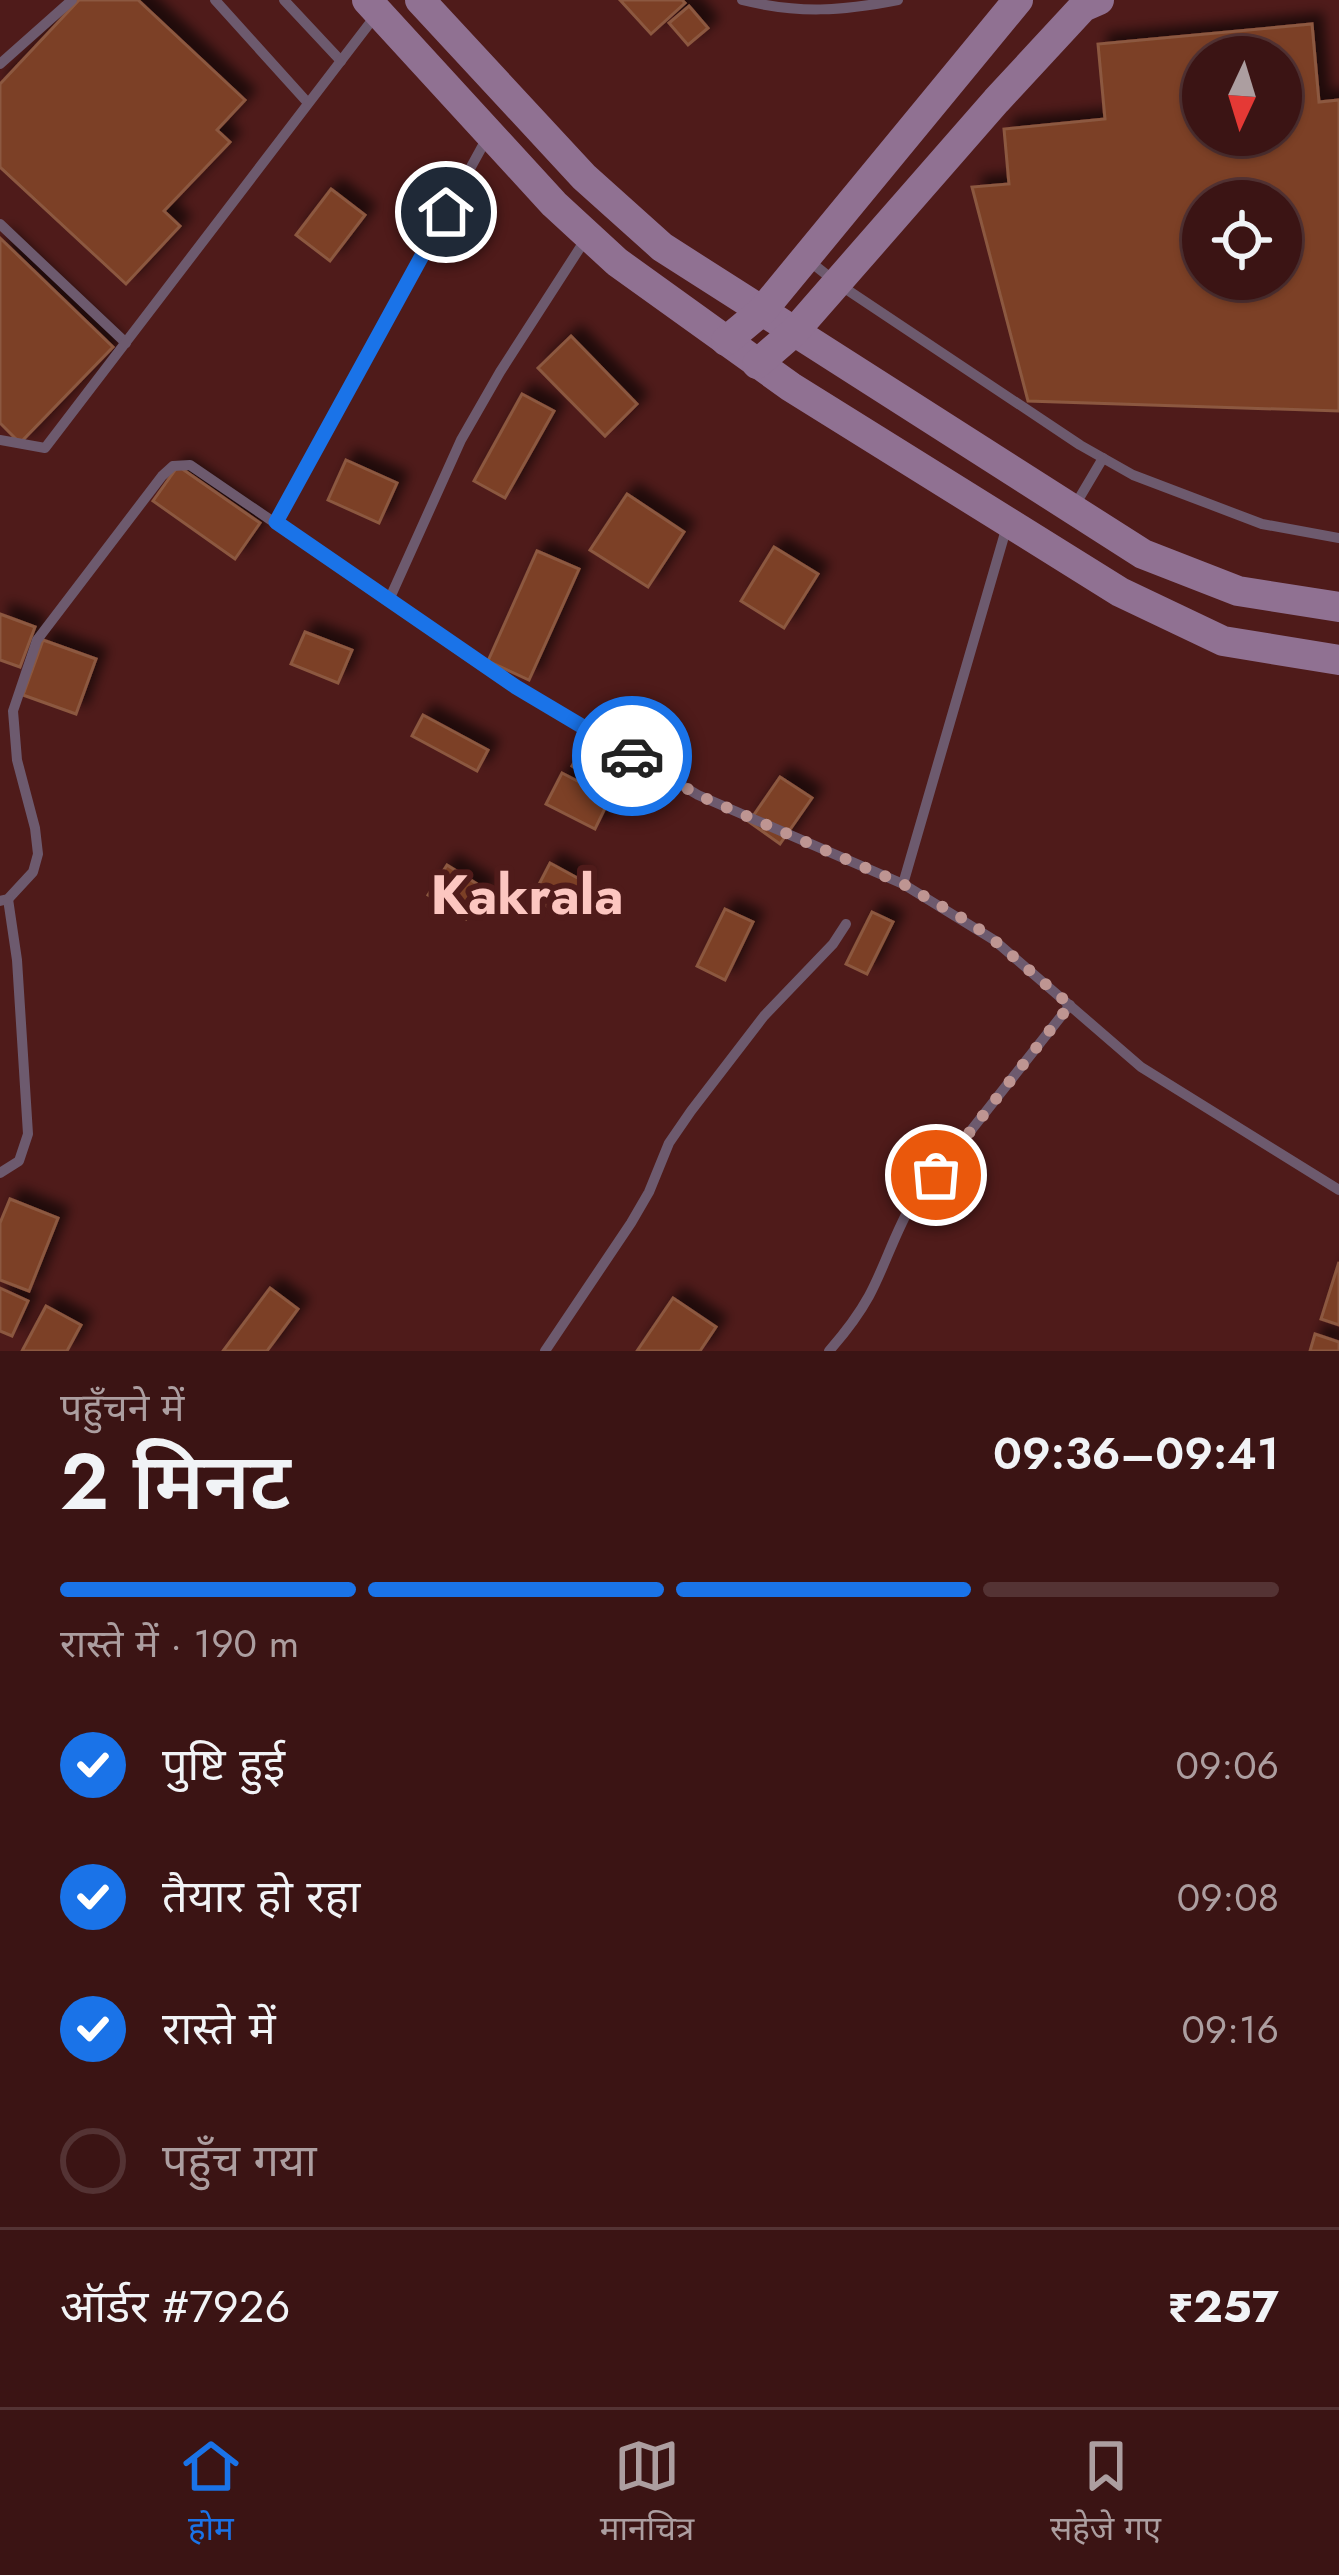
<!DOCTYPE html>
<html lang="hi">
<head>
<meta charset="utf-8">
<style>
  :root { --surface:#3b1414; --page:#462122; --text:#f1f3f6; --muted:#ac9ea0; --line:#543334; --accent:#1a73e8 }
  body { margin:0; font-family:Jost,"Noto Sans Devanagari",sans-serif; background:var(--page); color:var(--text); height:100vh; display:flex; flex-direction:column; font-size:45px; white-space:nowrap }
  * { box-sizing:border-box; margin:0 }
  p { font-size:39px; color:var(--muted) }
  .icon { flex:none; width:66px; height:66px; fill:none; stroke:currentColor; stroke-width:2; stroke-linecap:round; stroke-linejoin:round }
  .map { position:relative; height:1351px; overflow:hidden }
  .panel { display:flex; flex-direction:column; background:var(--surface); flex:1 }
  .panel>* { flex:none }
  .needle { width:78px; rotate:184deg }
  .buttons { position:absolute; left:1182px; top:36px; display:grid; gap:24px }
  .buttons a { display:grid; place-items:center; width:120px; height:120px; border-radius:50%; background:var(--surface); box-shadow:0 3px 9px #0004,0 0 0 3px var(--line); font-size:60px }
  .pin { position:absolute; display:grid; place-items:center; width:102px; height:102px; color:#fff; margin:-51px; border:6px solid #fff; border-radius:50%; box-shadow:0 3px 12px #0007 }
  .courier { position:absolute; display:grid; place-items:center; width:120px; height:120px; margin:-60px; border:9px solid #1a73e8; border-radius:50%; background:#fff; color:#222; box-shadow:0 3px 15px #0007 }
  .summary em { font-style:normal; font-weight:600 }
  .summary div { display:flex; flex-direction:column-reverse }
  .summary { display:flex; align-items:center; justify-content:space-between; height:204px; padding:0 60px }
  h1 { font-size:78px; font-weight:600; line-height:90px }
  .bar { display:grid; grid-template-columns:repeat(4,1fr); gap:18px 12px; align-content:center; height:144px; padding:0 60px }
  .bar i { height:15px; border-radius:9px; background:var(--line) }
  .bar .selected { background:var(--accent) }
  .bar p { grid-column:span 4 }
  .line { display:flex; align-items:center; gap:30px; padding:0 60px; border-top:3px solid var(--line) }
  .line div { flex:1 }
  ol { padding:0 60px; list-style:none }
  li { display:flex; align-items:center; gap:36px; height:132px }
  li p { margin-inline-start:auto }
  li .icon { padding:12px; border-radius:50%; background:var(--accent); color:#fff; stroke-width:4 }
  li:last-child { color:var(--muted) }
  li i { width:66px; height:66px; border:6px solid var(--line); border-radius:50% }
  .tabs { display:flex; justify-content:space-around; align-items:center; height:168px; border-top:3px solid var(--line); background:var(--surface); font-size:33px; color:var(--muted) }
  .tabs a { display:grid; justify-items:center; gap:6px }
  .tabs .selected { color:var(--accent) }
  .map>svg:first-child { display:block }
  .building { fill:#7b4125; stroke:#8c5840; stroke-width:3; fill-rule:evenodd; filter:url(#shadow) }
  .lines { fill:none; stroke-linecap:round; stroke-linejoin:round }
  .lane { stroke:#6d5a6e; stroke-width:10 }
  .secondary { stroke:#907192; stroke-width:30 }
  .done { stroke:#be9592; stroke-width:12; stroke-dasharray:0 21.6 }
  .route { stroke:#1a73e8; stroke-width:15 }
  .labels { text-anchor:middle; stroke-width:12; stroke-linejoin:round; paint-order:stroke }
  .quarter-label { font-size:54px; font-weight:bold; fill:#fcc6c0; stroke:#4f1b1a }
</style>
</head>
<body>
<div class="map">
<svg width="1339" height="1351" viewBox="0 0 1339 1351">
  <defs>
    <filter id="shadow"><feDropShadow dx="10" dy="-10" stdDeviation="6" flood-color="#0009"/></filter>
  </defs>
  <rect width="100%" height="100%" fill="#4f1b1a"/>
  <!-- building -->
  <g class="building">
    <polygon points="79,0 138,0 245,100 217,130 230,142 164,211 180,226 126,284 0,167 0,84"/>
    <polygon points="620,0 682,0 685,3 651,34"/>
    <polygon points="689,6 708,28 688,45 669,23"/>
    <path d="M1312,24L1319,102L1339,100V411L1028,401L972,187L1009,184L1004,129L1105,119L1098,44ZM1203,57H1281V135H1203ZM1203,201H1281V279H1203Z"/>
    <polygon points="331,189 365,215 330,261 296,235"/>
    <polygon points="0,238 113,347 20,443 0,423"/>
    <polygon points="571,336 637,404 605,436 538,368"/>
    <polygon points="522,394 554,411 505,498 474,481"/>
    <polygon points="346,460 397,483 379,523 328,500"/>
    <polygon points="178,466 260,523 235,559 153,501"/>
    <polygon points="627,494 684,532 648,587 590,550"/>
    <polygon points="774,547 818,574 784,628 741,601"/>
    <polygon points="537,551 579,569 529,680 488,661"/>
    <polygon points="0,614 35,627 20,667 0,660"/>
    <polygon points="305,632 352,650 338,683 291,664"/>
    <polygon points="43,640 96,659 76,714 23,695"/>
    <polygon points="423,715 488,750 477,771 412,736"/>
    <polygon points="591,734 627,755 607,788 572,766"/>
    <polygon points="562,773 610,798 595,829 546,804"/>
    <polygon points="780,777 812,798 780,844 749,822"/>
    <polygon points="550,863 583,881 565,916 532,898"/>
    <polygon points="447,865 485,889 466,919 428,895"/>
    <polygon points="725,909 753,922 725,980 697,966"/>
    <polygon points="872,912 893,922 867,974 846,964"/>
    <polygon points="10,1199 58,1218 29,1291 0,1280 0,1223"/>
    <polygon points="1339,1262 1339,1325 1321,1319"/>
    <polygon points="0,1288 28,1301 12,1336 0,1331"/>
    <polygon points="270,1288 298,1309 267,1351 223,1351"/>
    <polygon points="673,1298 716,1327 700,1351 637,1351"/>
    <polygon points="46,1306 81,1325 67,1351 22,1351"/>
    <polygon points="1315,1334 1339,1342 1339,1351 1310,1351"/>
  </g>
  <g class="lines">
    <!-- lane -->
    <g class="lane">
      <polyline points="215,0 308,103"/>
      <polyline points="284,0 341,61"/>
      <path d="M742,0C799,14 842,11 898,0"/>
      <polyline points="0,64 72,0"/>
      <polyline points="0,224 126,343"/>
      <polyline points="808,260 837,283 1080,445 1133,475 1262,524 1339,538"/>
      <polyline points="0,440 45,448 376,15"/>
      <polyline points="1074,507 1103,458"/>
      <polyline points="276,522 488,136"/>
      <polyline points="1007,526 903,884 994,940 1141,1067 1339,1190"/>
      <polyline points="389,600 461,440 500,372 585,240"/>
      <polyline points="0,901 8,899 33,872 38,854 35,828 17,760 13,711 37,640 162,476 173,466 190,465 516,687 698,795 903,884"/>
      <polyline points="0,1173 19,1161 28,1134 17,960 8,899"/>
      <polyline points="545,1351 631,1223 649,1192 669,1143 691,1111 764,1016 833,944 846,924"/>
      <path d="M829,1351C844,1334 858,1316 869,1296C884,1268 893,1238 909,1209L1070,1005"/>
    </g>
    <!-- secondary -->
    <g class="secondary">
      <polyline points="367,0 554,204 617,262 791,387 1120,592 1223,641 1339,660"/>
      <polyline points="420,0 584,177 662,247 1143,554 1238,591 1339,607"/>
      <polyline points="726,341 762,311 1018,0"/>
      <polyline points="757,364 794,332 996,101 1083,7 1099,0"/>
    </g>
  </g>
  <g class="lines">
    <!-- done -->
    <polyline class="done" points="632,756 698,795 903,884 969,922 994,940 1070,1005 936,1175"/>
    <!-- route -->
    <polyline class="route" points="446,212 276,522 516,687 632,756"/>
  </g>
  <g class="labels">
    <!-- quarter labels -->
    <g class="quarter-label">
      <text x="527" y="914">Kakrala</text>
    </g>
  </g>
</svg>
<div class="buttons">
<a><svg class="needle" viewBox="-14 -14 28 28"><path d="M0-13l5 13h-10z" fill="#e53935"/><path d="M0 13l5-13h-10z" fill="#ac9ea0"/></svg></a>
<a><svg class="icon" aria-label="locate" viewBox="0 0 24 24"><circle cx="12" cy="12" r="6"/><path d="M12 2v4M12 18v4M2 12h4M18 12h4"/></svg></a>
</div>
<div class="pin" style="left:936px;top:1175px;background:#ea580c"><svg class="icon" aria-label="bag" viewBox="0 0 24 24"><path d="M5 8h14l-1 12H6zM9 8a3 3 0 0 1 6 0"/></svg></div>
<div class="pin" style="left:446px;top:212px;background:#1f2937"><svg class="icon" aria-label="home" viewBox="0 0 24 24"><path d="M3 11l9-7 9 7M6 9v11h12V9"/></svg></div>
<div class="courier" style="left:632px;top:756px"><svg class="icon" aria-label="car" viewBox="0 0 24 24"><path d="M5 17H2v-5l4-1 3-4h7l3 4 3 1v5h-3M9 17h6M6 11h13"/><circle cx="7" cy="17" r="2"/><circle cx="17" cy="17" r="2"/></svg></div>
</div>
<section class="panel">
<div class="summary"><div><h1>2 मिनट</h1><p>पहुँचने में</p></div><em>09:36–09:41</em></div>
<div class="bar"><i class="selected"></i><i class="selected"></i><i class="selected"></i><i></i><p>रास्ते में · 190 m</p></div>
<ol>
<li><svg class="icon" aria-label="check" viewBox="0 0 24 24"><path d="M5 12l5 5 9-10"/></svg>पुष्टि हुई<p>09:06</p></li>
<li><svg class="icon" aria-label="check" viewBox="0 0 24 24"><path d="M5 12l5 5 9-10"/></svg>तैयार हो रहा<p>09:08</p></li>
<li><svg class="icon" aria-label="check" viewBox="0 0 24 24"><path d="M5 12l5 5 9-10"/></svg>रास्ते में<p>09:16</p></li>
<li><i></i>पहुँच गया</li>
</ol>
<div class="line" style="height:156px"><div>ऑर्डर #7926</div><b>₹257</b></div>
</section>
<nav class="tabs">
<a class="selected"><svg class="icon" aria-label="home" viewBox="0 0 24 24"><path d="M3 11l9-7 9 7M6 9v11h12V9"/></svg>होम</a>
<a><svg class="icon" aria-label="map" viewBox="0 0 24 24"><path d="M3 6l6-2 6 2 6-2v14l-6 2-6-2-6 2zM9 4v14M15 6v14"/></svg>मानचित्र</a>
<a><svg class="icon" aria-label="saved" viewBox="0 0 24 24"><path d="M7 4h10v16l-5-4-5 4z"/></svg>सहेजे गए</a>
</nav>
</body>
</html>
